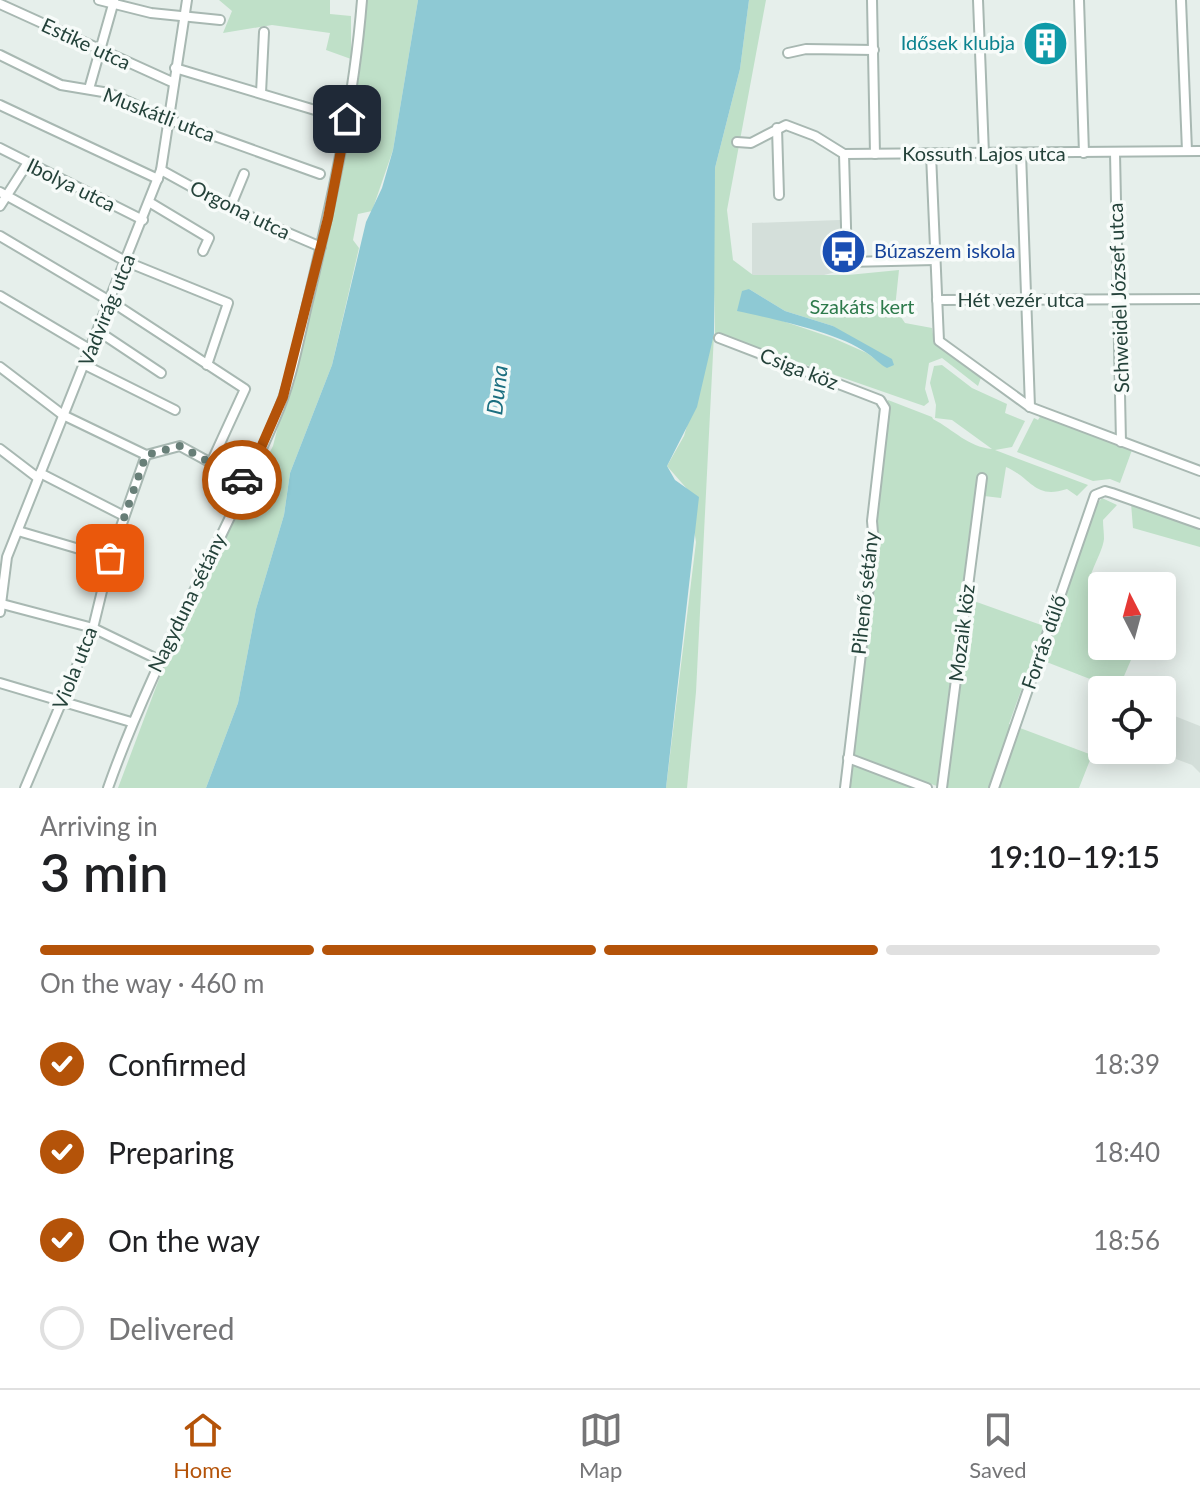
<!DOCTYPE html>
<html lang="en">
<head>
<meta charset="utf-8">
<style>
  :root { --surface:#fff; --page:#f2f2f2; --text:#202124; --muted:#757577; --line:#e0e0e0; --accent:#b45309 }
  body { margin:0; font-family:Lato,sans-serif; background:var(--page); color:var(--text); height:100vh; display:flex; flex-direction:column; font-size:30px; white-space:nowrap }
  * { box-sizing:border-box; margin:0 }
  p { font-size:26px; color:var(--muted) }
  .icon { flex:none; width:44px; height:44px; fill:none; stroke:currentColor; stroke-width:2; stroke-linecap:round; stroke-linejoin:round }
  .map { position:relative; height:788px; overflow:hidden }
  .panel { display:flex; flex-direction:column; background:var(--surface); flex:1 }
  .panel>* { flex:none }
  .needle { width:52px; rotate:354deg }
  .buttons { position:absolute; left:1088px; top:572px; display:grid; gap:16px }
  .buttons a { display:grid; place-items:center; width:88px; height:88px; border-radius:8px; background:var(--surface); box-shadow:0 4px 20px #0003; font-size:40px }
  .pin { position:absolute; display:grid; place-items:center; width:68px; height:68px; color:#fff; margin:-34px; border-radius:16px; box-shadow:0 4px 12px #0006 }
  .courier { position:absolute; display:grid; place-items:center; width:80px; height:80px; margin:-40px; border:6px solid #b45309; border-radius:50%; background:#fff; color:#222; box-shadow:0 2px 10px #0007 }
  .headline em { font-style:normal; font-weight:600 }
  .headline div { display:flex; flex-direction:column-reverse }
  .headline { display:flex; align-items:center; justify-content:space-between; height:136px; padding:0 40px }
  h1 { font-size:52px; font-weight:600; line-height:60px }
  .bar { display:grid; grid-template-columns:repeat(4,1fr); gap:12px 8px; align-content:center; height:96px; padding:0 40px }
  .bar i { height:10px; border-radius:6px; background:var(--line) }
  .bar .current { background:var(--accent) }
  .bar p { grid-column:span 4 }
  ol { padding:0 40px; list-style:none }
  li { display:flex; align-items:center; gap:24px; height:88px }
  li p { margin-inline-start:auto }
  li .icon { padding:8px; border-radius:50%; background:var(--accent); color:#fff; stroke-width:4 }
  li:last-child { color:var(--muted) }
  li i { width:44px; height:44px; border:4px solid var(--line); border-radius:50% }
  .tab-bar { display:flex; justify-content:space-around; align-items:center; height:112px; border-top:2px solid var(--line); background:var(--surface); font-size:22px; color:var(--muted) }
  .tab-bar a { display:grid; justify-items:center; gap:4px }
  .tab-bar .current { color:var(--accent) }
  .map>svg:first-child { display:block }
  .built { fill:#d4dfda }
  .green { fill:#bfe0c8; fill-rule:evenodd }
  .water { fill:#8ec9d4 }
  .lines { fill:none; stroke-linecap:round; stroke-linejoin:round }
  .minor-casing { stroke:#a8b8b2; stroke-width:12 }
  .minor { stroke:#fff; stroke-width:8 }
  .done { stroke:#687f78; stroke-width:8; stroke-dasharray:0 14.4 }
  .route { stroke:#b45309; stroke-width:10 }
  .labels { text-anchor:middle; stroke-width:7; stroke-linejoin:round; paint-order:stroke }
  .culture-label { font-size:20px; fill:#0d838f; stroke:#f7fbf9; text-anchor:end }
  .street-label { font-size:20px; fill:#24423a; stroke:#f7fbf9 }
  .transit-label { font-size:20px; fill:#164399; stroke:#f7fbf9; text-anchor:start }
  .park-label { font-size:20px; fill:#2d7a4b; stroke:#f7fbf9 }
  .water-label { font-size:22px; font-style:italic; fill:#1c6f80; stroke:#f7fbf9 }
</style>
</head>
<body>
<div class="map">
<svg width="1200" height="788" viewBox="0 0 1200 788">
  <rect width="100%" height="100%" fill="#e6efeb"/>
  <!-- built -->
  <g class="built">
    <polygon points="840,220 840,271 824,275 752,275 752,223"/>
    <polygon points="1162,711 1200,726 1200,773 1192,765 1152,750 1162,750"/>
  </g>
  <!-- green -->
  <g class="green">
    <polygon points="219,0 330,0 330,14 351,16 351,59 326,50 330,33 272,25 223,33 232,11"/>
    <polygon points="367,0 418,0 393,150 372,211 358,214 353,240 359,248 332,365 290,473 284,515 256,609 238,703 206,788 118,788 179,626 273,446 345,159"/>
    <path d="M749,0H766L727,210L733,260L753,275H848L899,270L895,308L905,323L932,328L934,340L982,375L978,386L942,358L929,363L925,389L929,402L924,406L715,333L712,209L715,168L740,69ZM749,289L785,311L833,326L887,368L867,353L833,338L753,311L743,312L739,304Z"/>
    <polygon points="714,334 696,692 687,788 666,788 696,542 688,490 667,466 684,436"/>
    <path d="M942,365L972,388L1007,404L1005,413L1025,421L1012,447L995,450L1088,485L1077,496L1067,489C1034,500 1032,478 1006,467L1001,498L984,496L971,600L1044,626L1009,724L1092,755L1079,788H943L852,758L888,400L932,417L933,419C954,430 968,447 992,449L952,420L935,418L936,405L930,383L934,366Z"/>
    <polygon points="1041,415 1132,450 1120,483 1110,479 1093,481 1017,452 1034,418 1038,420"/>
    <path d="M1102,498L1117,505L1103,520C1103,526 1104,533 1104,539C1101,562 1071,593 1102,610V646H1137L1118,690L1044,661L1091,512Z"/>
    <polygon points="1131,503 1200,528 1200,547 1133,528"/>
    <polygon points="852,761 921,788 849,788"/>
  </g>
  <!-- water -->
  <g class="water">
    <polygon points="418,0 749,0 740,69 715,168 714,334 697,407 667,466 675,480 699,497 666,788 206,788 238,703 256,609 284,515 290,473 332,365 366,222 382,188 393,150"/>
    <path d="M749,289L785,311L833,326L892,359L894,365L887,368C879,364 875,358 867,353C837,332 773,319 737,311L742,291Z"/>
  </g>
  <g class="lines">
    <defs>
      <g id="minor">
        <polyline points="99,0 151,13 220,20"/>
        <polyline points="872,0 875,154"/>
        <polyline points="978,0 984,154"/>
        <polyline points="1079,0 1084,153"/>
        <polyline points="1181,0 1187,151"/>
        <polyline points="0,4 172,82"/>
        <polyline points="788,53 806,49 874,50"/>
        <polyline points="0,55 61,85 109,93 167,119 320,174"/>
        <polyline points="175,68 335,116"/>
        <polyline points="89,89 114,1"/>
        <polyline points="261,93 264,32"/>
        <polyline points="0,105 158,179"/>
        <polyline points="777,128 779,195"/>
        <polyline points="737,142 751,143 786,125 815,136 844,154 1200,151"/>
        <polyline points="0,148 143,220"/>
        <polyline points="1021,153 1030,407"/>
        <polyline points="1115,153 1121,442"/>
        <polyline points="844,154 847,262 935,260"/>
        <polyline points="931,154 939,341 1030,407 1200,471"/>
        <polyline points="161,170 230,208 321,247"/>
        <polyline points="0,192 127,262 228,303 207,365"/>
        <polyline points="149,202 209,238 203,251"/>
        <polyline points="0,206 27,164"/>
        <polyline points="230,208 244,174"/>
        <polyline points="0,236 118,306 245,389 211,463"/>
        <polyline points="0,296 91,350"/>
        <polyline points="937,300 1200,299"/>
        <polyline points="98,331 161,373"/>
        <polyline points="719,338 880,400 885,408 872,521 874,544 845,788"/>
        <polyline points="85,365 175,410"/>
        <polyline points="0,367 63,415 146,455 180,446 246,482"/>
        <polyline points="0,449 38,478"/>
        <polyline points="40,473 124,516"/>
        <polyline points="18,531 110,558"/>
        <polyline points="2,604 93,628 159,660"/>
        <polyline points="0,612 7,557 161,170 187,0"/>
        <polyline points="0,683 131,722"/>
        <polyline points="848,758 927,788"/>
        <polyline points="25,788 93,628 110,558 146,455"/>
        <path d="M108,788C153,660 222,544 275,419C292,381 299,338 309,297C332,199 354,101 362,0"/>
        <polyline points="942,788 982,478"/>
        <polyline points="994,788 1095,495 1105,491 1112,493 1200,524"/>
      </g>
    </defs>
    <!-- minor casing -->
    <use href="#minor" class="minor-casing"/>
    <!-- minor -->
    <use href="#minor" class="minor"/>
  </g>
  <g class="lines">
    <!-- done -->
    <polyline class="done" points="110,558 146,455 180,446 242,480"/>
    <!-- route -->
    <polyline class="route" points="242,480 246,482 283,397 328,218 347,119"/>
  </g>
  <!-- icons -->
  <defs>
    <symbol id="building-disc" viewBox="-11 -11 22 22"><circle r="9.5" fill="#0f9aa8" stroke="#f7fbf9"/><path d="M-4-6H4V6H1V3H-1V6H-4ZM-2.5-4.3h1.7v1.8h-1.7ZM.8-4.3h1.7v1.8H.8ZM-2.5-1h1.7V.8h-1.7ZM.8-1h1.7V.8H.8Z" fill="#fff"/></symbol>
    <symbol id="bus-disc" viewBox="-11 -11 22 22"><circle r="9.5" fill="#1a4fb4" stroke="#f7fbf9"/><path d="M-5-6H5V4H4V6H2V4H-2V6H-4V4H-5ZM-3.5-4V0h7V-4ZM-3.5 1.2v1.5H-2V1.2ZM2 1.2v1.5H3.5V1.2Z" fill="#fff"/></symbol>
  </defs>
  <g fill-rule="evenodd">
    <use href="#building-disc" x="1020" y="18" width="51" height="51"/>
    <use href="#bus-disc" x="818" y="226" width="51" height="51"/>
  </g>
  <g class="labels">
    <!-- culture labels -->
    <g class="culture-label">
      <text x="1015" y="50">Idősek klubja</text>
    </g>
    <!-- street labels -->
    <g class="street-label">
      <text transform="translate(86 44) rotate(25)" y="7">Estike utca</text>
      <text transform="translate(159 115) rotate(21)" y="7">Muskátli utca</text>
      <text x="984" y="161">Kossuth Lajos utca</text>
      <text transform="translate(71 185) rotate(26)" y="7">Ibolya utca</text>
      <text transform="translate(240 210) rotate(26)" y="7">Orgona utca</text>
      <text transform="translate(1119 298) rotate(-92)" y="7">Schweidel József utca</text>
      <text x="1021" y="307">Hét vezér utca</text>
      <text transform="translate(107 310) rotate(-68)" y="7">Vadvirág utca</text>
      <text transform="translate(799 369) rotate(21)" y="7">Csiga köz</text>
      <text transform="translate(865 593) rotate(-84)" y="7">Pihenő sétány</text>
      <text transform="translate(187 603) rotate(-64)" y="7">Nagyduna sétány</text>
      <text transform="translate(962 633) rotate(-83)" y="7">Mozaik köz</text>
      <text transform="translate(1044 642) rotate(-71)" y="7">Forrás dűlő</text>
      <text transform="translate(75 668) rotate(-68)" y="7">Viola utca</text>
    </g>
    <!-- transit labels -->
    <g class="transit-label">
      <text x="874" y="258">Búzaszem iskola</text>
    </g>
    <!-- park labels -->
    <g class="park-label">
      <text x="862" y="314">Szakáts kert</text>
    </g>
    <!-- water labels -->
    <g class="water-label">
      <text transform="translate(497 390) rotate(-83)" y="8">Duna</text>
    </g>
  </g>
</svg>
<div class="buttons">
<a><svg class="needle" viewBox="-14 -14 28 28"><path d="M0-13l5 13h-10z" fill="#e53935"/><path d="M0 13l5-13h-10z" fill="#757577"/></svg></a>
<a><svg class="icon" aria-label="locate" viewBox="0 0 24 24"><circle cx="12" cy="12" r="6"/><path d="M12 2v4M12 18v4M2 12h4M18 12h4"/></svg></a>
</div>
<div class="pin" style="left:110px;top:558px;background:#ea580c"><svg class="icon" aria-label="bag" viewBox="0 0 24 24"><path d="M5 8h14l-1 12H6zM9 8a3 3 0 0 1 6 0"/></svg></div>
<div class="pin" style="left:347px;top:119px;background:#1f2937"><svg class="icon" aria-label="home" viewBox="0 0 24 24"><path d="M3 11l9-7 9 7M6 9v11h12V9"/></svg></div>
<div class="courier" style="left:242px;top:480px"><svg class="icon" aria-label="car" viewBox="0 0 24 24"><path d="M5 17H2v-5l4-1 3-4h7l3 4 3 1v5h-3M9 17h6M6 11h13"/><circle cx="7" cy="17" r="2"/><circle cx="17" cy="17" r="2"/></svg></div>
</div>
<section class="panel">
<div class="headline"><div><h1>3 min</h1><p>Arriving in</p></div><em>19:10–19:15</em></div>
<div class="bar"><i class="current"></i><i class="current"></i><i class="current"></i><i></i><p>On the way · 460 m</p></div>
<ol>
<li><svg class="icon" aria-label="check" viewBox="0 0 24 24"><path d="M5 12l5 5 9-10"/></svg>Confirmed<p>18:39</p></li>
<li><svg class="icon" aria-label="check" viewBox="0 0 24 24"><path d="M5 12l5 5 9-10"/></svg>Preparing<p>18:40</p></li>
<li><svg class="icon" aria-label="check" viewBox="0 0 24 24"><path d="M5 12l5 5 9-10"/></svg>On the way<p>18:56</p></li>
<li><i></i>Delivered</li>
</ol>
</section>
<nav class="tab-bar">
<a class="current"><svg class="icon" aria-label="home" viewBox="0 0 24 24"><path d="M3 11l9-7 9 7M6 9v11h12V9"/></svg>Home</a>
<a><svg class="icon" aria-label="map" viewBox="0 0 24 24"><path d="M3 6l6-2 6 2 6-2v14l-6 2-6-2-6 2zM9 4v14M15 6v14"/></svg>Map</a>
<a><svg class="icon" aria-label="saved" viewBox="0 0 24 24"><path d="M7 4h10v16l-5-4-5 4z"/></svg>Saved</a>
</nav>
</body>
</html>
